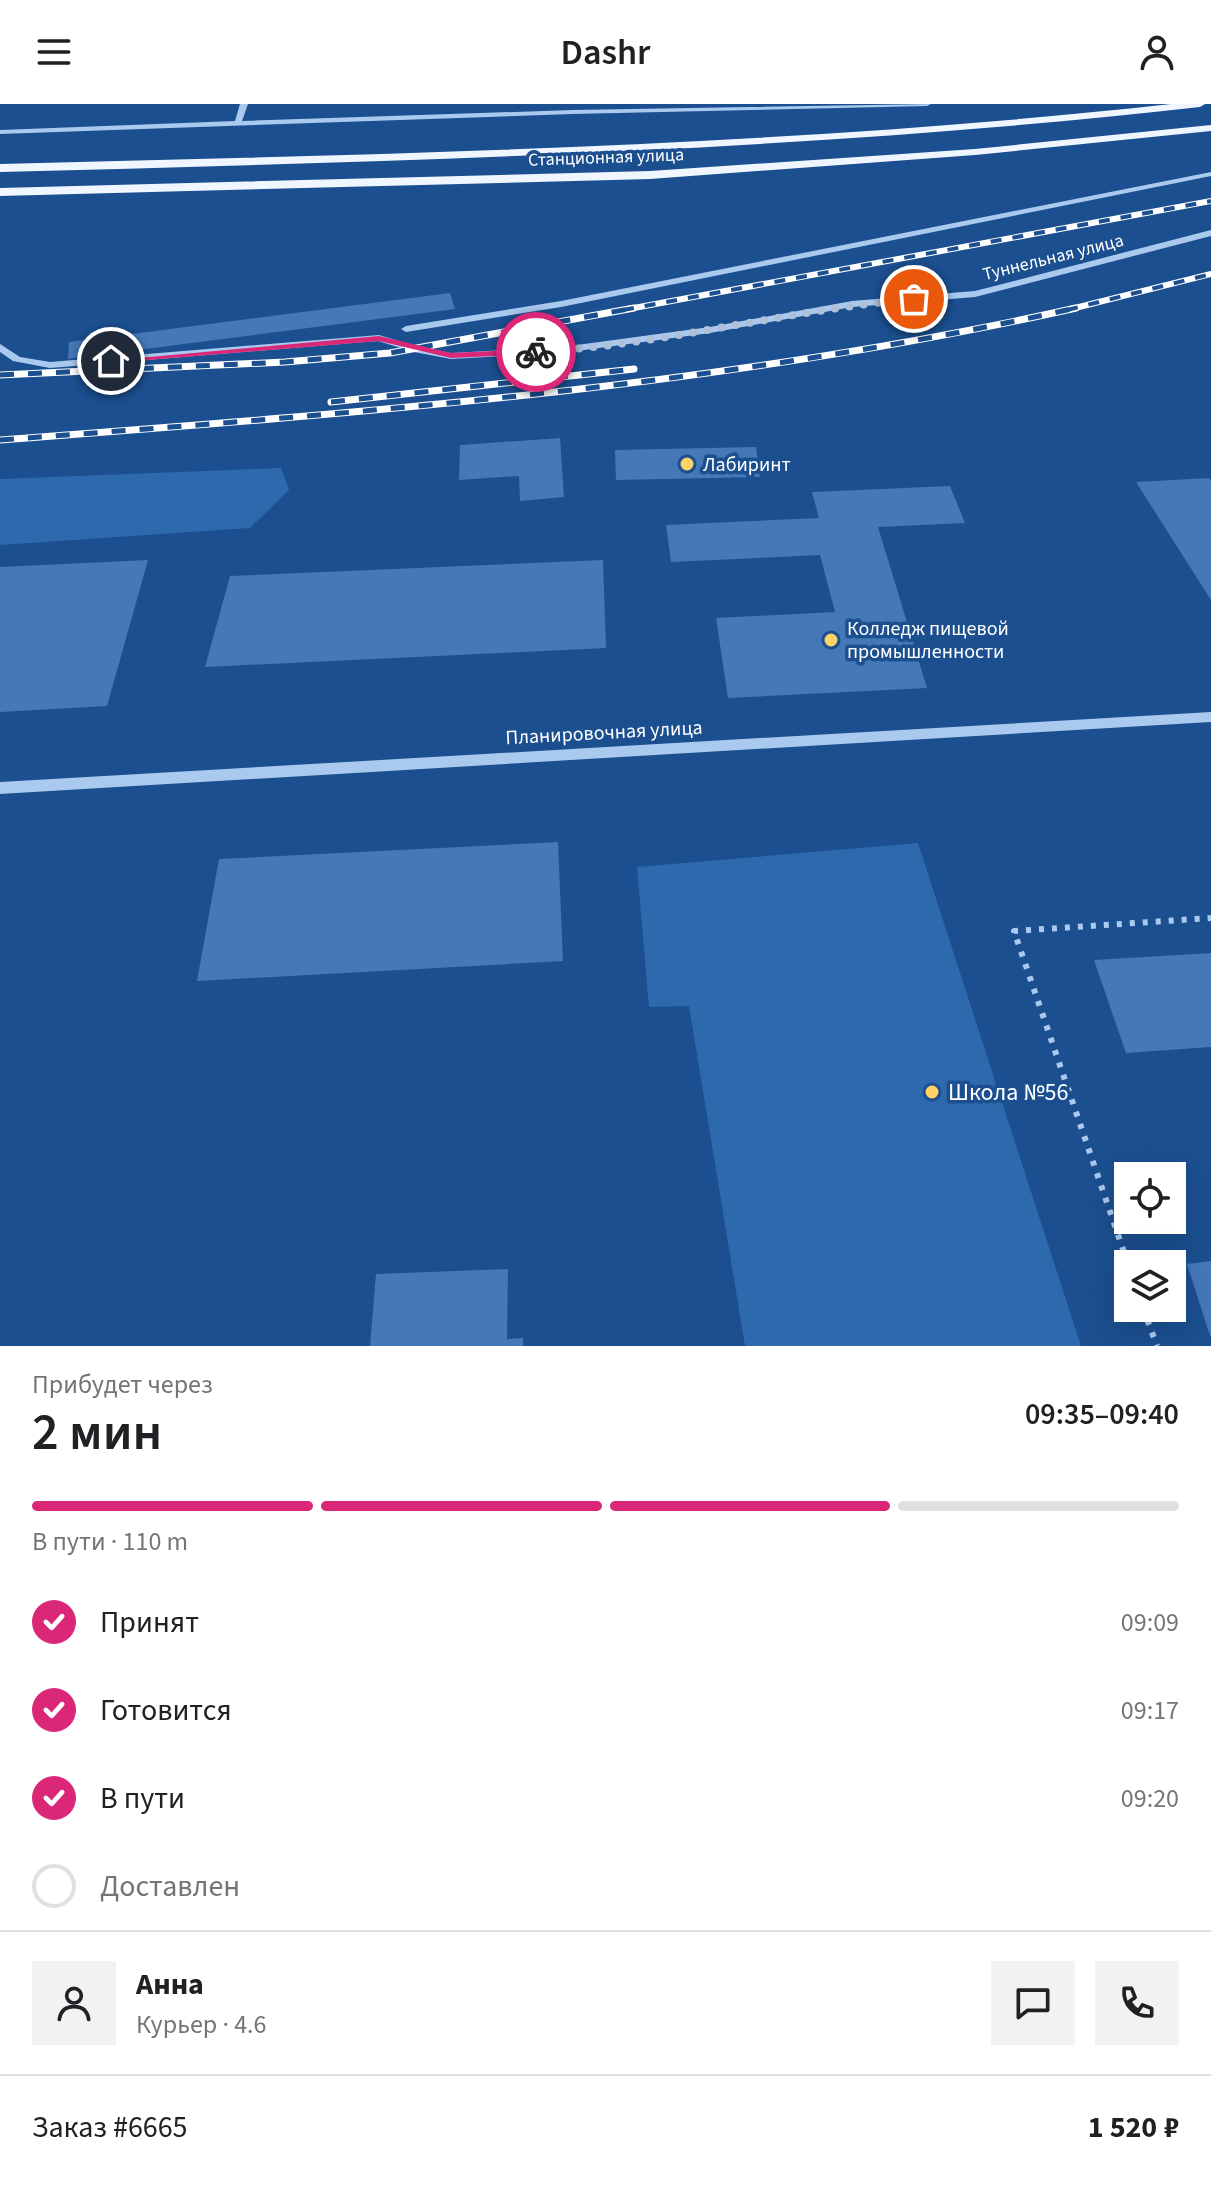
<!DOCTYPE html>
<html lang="ru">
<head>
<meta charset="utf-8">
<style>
  :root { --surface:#fff; --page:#f2f2f2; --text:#202124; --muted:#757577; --line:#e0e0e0; --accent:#db2777 }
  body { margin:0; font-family:"Source Sans 3",sans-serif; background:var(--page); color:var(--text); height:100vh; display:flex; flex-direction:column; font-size:30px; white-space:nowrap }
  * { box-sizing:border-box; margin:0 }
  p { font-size:26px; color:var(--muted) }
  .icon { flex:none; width:44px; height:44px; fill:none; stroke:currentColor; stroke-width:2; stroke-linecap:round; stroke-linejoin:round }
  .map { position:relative; height:1242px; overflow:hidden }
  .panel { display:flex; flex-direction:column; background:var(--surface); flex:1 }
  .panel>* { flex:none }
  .controls { position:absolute; left:1114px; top:1058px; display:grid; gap:16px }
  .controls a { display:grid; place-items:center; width:72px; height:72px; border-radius:0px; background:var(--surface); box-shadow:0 8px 32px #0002; font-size:40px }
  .pin { position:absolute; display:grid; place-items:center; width:68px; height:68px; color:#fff; margin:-34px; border:4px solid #fff; border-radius:50%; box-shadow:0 2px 8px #0007 }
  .courier { position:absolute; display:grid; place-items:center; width:80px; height:80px; margin:-40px; border:6px solid #db2777; border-radius:50%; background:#fff; color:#222; box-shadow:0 2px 10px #0007 }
  .overview em { font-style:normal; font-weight:600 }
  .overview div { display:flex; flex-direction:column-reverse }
  .overview { display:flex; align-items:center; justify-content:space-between; height:136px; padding:0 32px }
  h1 { font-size:52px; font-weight:600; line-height:60px }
  .bar { display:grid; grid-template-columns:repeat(4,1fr); gap:12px 8px; align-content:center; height:96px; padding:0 32px }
  .bar i { height:10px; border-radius:6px; background:var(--line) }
  .bar .selected { background:var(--accent) }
  .bar p { grid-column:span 4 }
  .line { display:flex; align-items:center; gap:20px; padding:0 32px; border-top:2px solid var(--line) }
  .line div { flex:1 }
  .round { display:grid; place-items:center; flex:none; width:84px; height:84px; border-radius:0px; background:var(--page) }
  ol { padding:0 32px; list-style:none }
  li { display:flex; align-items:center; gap:24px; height:88px }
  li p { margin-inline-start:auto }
  li .icon { padding:8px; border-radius:50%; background:var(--accent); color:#fff; stroke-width:4 }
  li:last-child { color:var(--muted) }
  li i { width:44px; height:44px; border:4px solid var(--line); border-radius:50% }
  header { display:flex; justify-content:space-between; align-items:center; height:104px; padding:0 32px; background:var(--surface); font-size:36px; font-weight:600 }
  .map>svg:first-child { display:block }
  .green { fill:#2e69ad }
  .building { fill:#4478b7 }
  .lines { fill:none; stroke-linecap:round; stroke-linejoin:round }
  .path { stroke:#a9c9ee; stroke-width:6; stroke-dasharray:5 8; stroke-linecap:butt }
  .minor { fill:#a9c9ee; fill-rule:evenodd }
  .major { fill:#f0f6ff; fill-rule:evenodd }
  .rail-far1-casing { stroke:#fff; stroke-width:6 }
  .rail-casing { stroke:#fff; stroke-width:7 }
  .rail-far1 { stroke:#1b4f8f; stroke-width:4; stroke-dasharray:11; stroke-linecap:butt }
  .rail { stroke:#1b4f8f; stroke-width:5; stroke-dasharray:14; stroke-linecap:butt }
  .route { fill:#db2777 }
  .done { stroke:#afc1d8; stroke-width:8; stroke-dasharray:0 14.4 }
  .poi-dot { fill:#ffd166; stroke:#1b4f8f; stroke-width:3 }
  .labels { text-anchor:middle; stroke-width:7; stroke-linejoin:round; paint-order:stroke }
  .far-street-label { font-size:18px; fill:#fff; stroke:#1b4f8f }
  .poi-label { font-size:20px; fill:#fff; stroke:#1b4f8f; text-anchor:start }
  .street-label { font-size:20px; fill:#fff; stroke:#1b4f8f }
  .near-poi-label { font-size:24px; fill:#fff; stroke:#1b4f8f; text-anchor:start }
</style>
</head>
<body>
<header><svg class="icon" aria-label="menu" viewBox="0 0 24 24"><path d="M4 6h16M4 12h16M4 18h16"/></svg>Dashr<svg class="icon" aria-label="person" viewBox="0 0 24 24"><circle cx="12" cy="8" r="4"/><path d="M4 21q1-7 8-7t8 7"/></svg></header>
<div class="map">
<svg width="1211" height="1242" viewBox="0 0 1211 1242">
  <rect width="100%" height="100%" fill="#1b4f8f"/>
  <!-- green -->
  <g class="green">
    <polygon points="281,364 289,386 250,424 0,441 0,375"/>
    <polygon points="918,739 1081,1242 745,1242 689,902 649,903 637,763"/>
  </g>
  <!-- building -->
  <g class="building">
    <polygon points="450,189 455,205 68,255 69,238"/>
    <polygon points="560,334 564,393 520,397 519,372 459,376 460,341"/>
    <polygon points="756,343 760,373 616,376 615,346"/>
    <polygon points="1209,374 1211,377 1211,496 1136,378"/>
    <polygon points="950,382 965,419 878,423 927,584 728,594 716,514 835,508 820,451 671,458 666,421 819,414 812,388"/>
    <polygon points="148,456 107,602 0,608 0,463"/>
    <polygon points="603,456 606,544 205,563 230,472"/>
    <polygon points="558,738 563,857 197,877 219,755"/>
    <polygon points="1211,849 1211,943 1126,949 1094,856"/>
    <polygon points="1211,1157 1211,1231 1210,1232 1187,1160"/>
    <polygon points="508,1165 507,1235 523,1234 523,1242 370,1242 376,1170"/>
  </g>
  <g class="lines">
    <!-- path -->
    <g class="path">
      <polyline points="1128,1160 1014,827 1211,814"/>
      <polyline points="1143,1204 1157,1242"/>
    </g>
    <!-- minor -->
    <g class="minor">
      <polygon points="240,0 248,0 242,17 572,6 931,0 927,2 572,10 0,30 0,26 235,17"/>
      <polygon points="1211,68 1211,72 561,203 406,228 401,225 406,222 561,197"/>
      <polygon points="1211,126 1211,132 975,193 852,203 710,229 562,249 451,255 414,248 378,237 50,264 13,257 0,248 0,240 20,253 50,258 379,231 416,242 451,249 562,243 710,223 852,197 975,187"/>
      <polygon points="1211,608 1211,618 0,690 0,678"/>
    </g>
    <!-- major -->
    <g class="major">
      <path d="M1171,0H1205L1200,3C801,48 401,57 0,68V60C391,50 782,43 1171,0Z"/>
      <polygon points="1211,21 1211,27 975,51 650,75 0,92 0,84 650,67 975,45"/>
    </g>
    <defs>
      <g id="rail-far1">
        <polyline points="623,206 1211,97"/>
        <polyline points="1067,206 1211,170"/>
      </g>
      <g id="rail">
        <polyline points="0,271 285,258 390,249 634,204"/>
        <polyline points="331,298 634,265"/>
        <path d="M0,336C360,309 723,283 1076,204"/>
      </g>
    </defs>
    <!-- rail-far1 casing -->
    <use href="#rail-far1" class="rail-far1-casing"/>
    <!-- rail casing -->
    <use href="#rail" class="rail-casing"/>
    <!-- rail-far1 -->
    <use href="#rail-far1" class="rail-far1"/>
    <!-- rail -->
    <use href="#rail" class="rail"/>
  </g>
  <!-- route -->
  <polygon class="route" points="379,232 451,249 536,245 541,248 536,250 451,254 379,237 111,259 106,257"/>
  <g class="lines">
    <!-- done -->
    <path class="done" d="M536,248C663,241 787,206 914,195"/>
  </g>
  <!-- markers -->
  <g class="poi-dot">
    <circle cx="687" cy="360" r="8"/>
    <circle cx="831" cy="536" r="8"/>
    <circle cx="932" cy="988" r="8"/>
  </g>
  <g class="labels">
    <!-- far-street labels -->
    <g class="far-street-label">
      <text transform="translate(606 53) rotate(-2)" y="6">Станционная улица</text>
      <text transform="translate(1053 153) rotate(-14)" y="6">Туннельная улица</text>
    </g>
    <!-- poi labels -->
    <g class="poi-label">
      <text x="703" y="367">Лабиринт</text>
      <text x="847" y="531">Колледж пищевой<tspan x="847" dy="23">промышленности</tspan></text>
    </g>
    <!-- street labels -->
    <g class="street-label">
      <text transform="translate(604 628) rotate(-3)" y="7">Планировочная улица</text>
    </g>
    <!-- near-poi labels -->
    <g class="near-poi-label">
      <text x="948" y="996">Школа №56</text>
    </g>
  </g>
</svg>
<div class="controls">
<a><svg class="icon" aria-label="locate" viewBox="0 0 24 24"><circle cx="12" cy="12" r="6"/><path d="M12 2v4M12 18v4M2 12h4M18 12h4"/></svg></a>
<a><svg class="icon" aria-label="layers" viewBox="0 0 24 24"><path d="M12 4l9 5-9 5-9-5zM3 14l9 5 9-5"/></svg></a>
</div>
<div class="pin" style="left:914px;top:195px;background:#ea580c"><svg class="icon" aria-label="bag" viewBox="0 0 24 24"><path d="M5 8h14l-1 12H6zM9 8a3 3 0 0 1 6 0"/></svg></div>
<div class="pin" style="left:111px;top:257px;background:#1f2937"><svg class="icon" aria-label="home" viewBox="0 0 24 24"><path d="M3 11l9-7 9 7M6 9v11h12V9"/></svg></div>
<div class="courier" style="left:536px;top:248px"><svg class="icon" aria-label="bike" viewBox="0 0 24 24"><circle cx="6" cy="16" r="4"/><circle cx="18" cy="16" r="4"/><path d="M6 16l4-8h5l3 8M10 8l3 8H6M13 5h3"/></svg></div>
</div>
<section class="panel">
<div class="overview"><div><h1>2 мин</h1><p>Прибудет через</p></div><em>09:35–09:40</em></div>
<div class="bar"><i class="selected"></i><i class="selected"></i><i class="selected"></i><i></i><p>В пути · 110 m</p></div>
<ol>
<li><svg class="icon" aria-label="check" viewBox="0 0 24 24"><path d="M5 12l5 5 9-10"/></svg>Принят<p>09:09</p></li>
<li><svg class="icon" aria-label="check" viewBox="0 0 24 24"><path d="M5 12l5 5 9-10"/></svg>Готовится<p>09:17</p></li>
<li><svg class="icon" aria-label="check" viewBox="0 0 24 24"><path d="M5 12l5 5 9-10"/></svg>В пути<p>09:20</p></li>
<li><i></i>Доставлен</li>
</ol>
<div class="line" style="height:144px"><a class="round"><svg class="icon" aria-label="person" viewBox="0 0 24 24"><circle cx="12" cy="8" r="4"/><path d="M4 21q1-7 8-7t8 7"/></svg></a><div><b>Анна</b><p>Курьер · 4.6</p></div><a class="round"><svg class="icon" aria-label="chat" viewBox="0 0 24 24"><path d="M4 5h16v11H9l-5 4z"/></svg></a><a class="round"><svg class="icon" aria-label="phone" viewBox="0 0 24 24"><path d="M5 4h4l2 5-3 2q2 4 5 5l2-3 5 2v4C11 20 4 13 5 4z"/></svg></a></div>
<div class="line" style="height:104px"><div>Заказ #6665</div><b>1 520 ₽</b></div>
</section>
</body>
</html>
